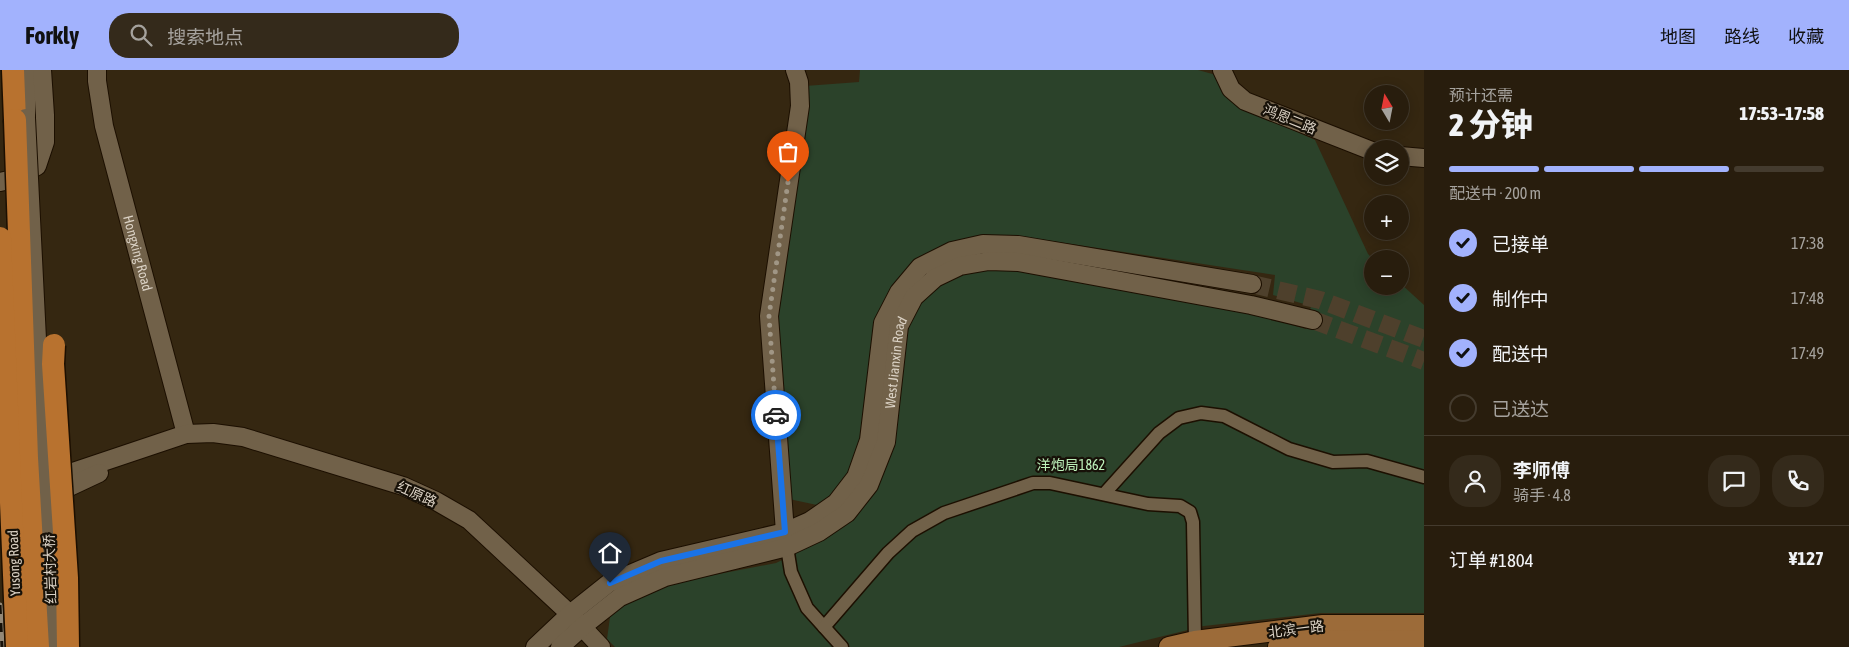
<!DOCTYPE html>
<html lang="zh">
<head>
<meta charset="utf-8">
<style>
  :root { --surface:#281d0d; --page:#342a1b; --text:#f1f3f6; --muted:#a5a29d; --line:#443b2e; --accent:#a2b2fd }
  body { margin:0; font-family:"Asap Condensed","Noto Sans SC",sans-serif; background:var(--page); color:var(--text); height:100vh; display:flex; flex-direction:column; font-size:19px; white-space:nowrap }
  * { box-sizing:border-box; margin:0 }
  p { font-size:16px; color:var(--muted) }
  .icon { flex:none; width:28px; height:28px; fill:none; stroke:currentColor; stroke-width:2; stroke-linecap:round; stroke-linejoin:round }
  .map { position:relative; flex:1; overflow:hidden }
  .details { display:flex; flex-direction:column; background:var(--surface); width:425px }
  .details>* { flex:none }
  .needle { width:32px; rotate:350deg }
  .tools { position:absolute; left:1364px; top:15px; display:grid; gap:10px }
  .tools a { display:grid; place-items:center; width:45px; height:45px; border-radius:50%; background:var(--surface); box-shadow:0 2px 12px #0003,0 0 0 1px var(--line); font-size:25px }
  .pin { position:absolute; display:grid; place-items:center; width:42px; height:42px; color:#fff; margin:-51px -21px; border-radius:50% 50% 50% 0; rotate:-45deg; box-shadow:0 0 5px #0007 }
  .pin .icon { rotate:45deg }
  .courier { position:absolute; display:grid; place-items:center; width:50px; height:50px; margin:-25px; border:4px solid #1a73e8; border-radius:50%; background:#fff; color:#222; box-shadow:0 1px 6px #0007 }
  .headline em { font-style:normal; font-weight:800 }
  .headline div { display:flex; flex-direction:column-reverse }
  .headline { display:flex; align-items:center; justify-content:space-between; height:85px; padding:0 25px }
  h1 { font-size:32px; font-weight:800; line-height:38px }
  .bar { display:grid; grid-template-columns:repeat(4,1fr); gap:8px 5px; align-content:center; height:60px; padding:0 25px }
  .bar i { height:6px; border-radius:4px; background:var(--line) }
  .bar .active { background:var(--accent) }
  .bar p { grid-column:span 4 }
  .line { display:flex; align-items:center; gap:12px; padding:0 25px; border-top:1px solid var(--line) }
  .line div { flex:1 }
  .round { display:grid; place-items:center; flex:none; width:52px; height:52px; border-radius:20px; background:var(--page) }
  ol { padding:0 25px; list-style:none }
  li { display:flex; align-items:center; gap:15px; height:55px }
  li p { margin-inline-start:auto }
  li .icon { padding:5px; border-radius:50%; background:var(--accent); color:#111; stroke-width:4 }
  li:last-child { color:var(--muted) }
  li i { width:28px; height:28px; border:2px solid var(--line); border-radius:50% }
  header { display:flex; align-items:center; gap:30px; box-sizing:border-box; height:70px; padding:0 25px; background:var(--accent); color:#111 }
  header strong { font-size:24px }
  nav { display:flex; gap:28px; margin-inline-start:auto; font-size:18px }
  .search { width:350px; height:45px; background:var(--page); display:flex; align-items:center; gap:12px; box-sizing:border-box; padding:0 18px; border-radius:20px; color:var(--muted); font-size:19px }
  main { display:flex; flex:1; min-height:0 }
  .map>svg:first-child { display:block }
  .green { fill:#2b422a }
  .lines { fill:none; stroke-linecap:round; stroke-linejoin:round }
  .secondary-tunnel { stroke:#4e402c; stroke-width:18; stroke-dasharray:18 9; stroke-linecap:butt }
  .street-casing { stroke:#1c0f00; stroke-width:15 }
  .secondary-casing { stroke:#1c0f00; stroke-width:20 }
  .primary-casing { stroke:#1c0f00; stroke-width:22 }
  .highway-casing { stroke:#1c0f00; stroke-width:25 }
  .street { stroke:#716149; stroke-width:12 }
  .secondary { stroke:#716149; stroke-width:18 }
  .primary { stroke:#9c6b39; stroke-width:20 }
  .highway { stroke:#b8722f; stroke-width:22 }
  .rail-casing { stroke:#938877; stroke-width:5 }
  .rail { stroke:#171108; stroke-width:3; stroke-dasharray:9; stroke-linecap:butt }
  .secondary-bridge-casing { stroke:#1c0f00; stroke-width:20; stroke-linecap:butt }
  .highway-bridge-casing { stroke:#1c0f00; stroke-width:25; stroke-linecap:butt }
  .secondary-bridge { stroke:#716149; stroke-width:18 }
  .highway-bridge { stroke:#b8722f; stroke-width:22 }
  .done { stroke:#a09685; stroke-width:5; stroke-dasharray:0 9 }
  .route { stroke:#1a73e8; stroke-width:6 }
  .labels { text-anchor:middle; stroke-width:4.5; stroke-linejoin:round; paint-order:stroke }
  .street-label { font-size:14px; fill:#dad1c4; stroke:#171108 }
  .park-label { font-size:14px; fill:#bdf1ba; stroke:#171108 }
</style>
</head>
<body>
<header>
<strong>Forkly</strong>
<div class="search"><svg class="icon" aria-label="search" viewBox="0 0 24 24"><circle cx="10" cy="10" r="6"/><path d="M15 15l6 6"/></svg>搜索地点</div>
<nav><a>地图</a><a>路线</a><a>收藏</a></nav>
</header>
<main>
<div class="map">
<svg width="1424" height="577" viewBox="0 0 1424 577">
  <rect width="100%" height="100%" fill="#352711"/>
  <!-- green -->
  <polygon class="green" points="860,0 1198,0 1216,5 1246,39 1315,70 1368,184 1373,189 1372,216 1400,216 1400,213 1424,235 1424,543 1321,543 1204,556 1119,577 615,577 607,569 610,547 623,535 667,514 776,493 825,469 854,447 903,257 918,229 938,210 991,196 1246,242 1306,259 1311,236 1273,225 1275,205 1019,166 983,165 948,173 914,193 862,371 850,402 835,425 817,435 789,429 777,246 805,16 859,12"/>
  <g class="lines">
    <!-- secondary-tunnel -->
    <g class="secondary-tunnel">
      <polyline points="1252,214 1320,230 1424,269"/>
      <polyline points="1313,250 1424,291"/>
    </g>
    <defs>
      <g id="street">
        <polyline points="1104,424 1159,363 1179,348 1201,343 1224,346 1289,379 1333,392 1367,391 1424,407"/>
        <polyline points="787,477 791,502 807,538 842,577"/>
        <polyline points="824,557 888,483 912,461 944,443 1033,413 1050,413 1148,434 1180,436 1190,442 1193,452 1195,571"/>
      </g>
      <g id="secondary">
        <path id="s1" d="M97,0V11L104,56L186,364"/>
        <polyline points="1222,0 1231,19 1245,31 1372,81"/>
        <polyline points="26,48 27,0"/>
        <polyline points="1400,86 1424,88"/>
        <polyline points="0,112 13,109 37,96 45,72 45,45 42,0"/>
        <polyline points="49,410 186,364 213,363 243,367 403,416 436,431 469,450 570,544 601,577"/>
        <polyline points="50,426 99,403"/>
        <polyline points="785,462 769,246 800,36 799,12 795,0"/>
        <polyline points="535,577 570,544 609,513 661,491 785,462 810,451 836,433 856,407 869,370 883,253 899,222 920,197 952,181 983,174 1018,175 1252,214"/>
        <path id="s2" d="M560,577L582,557L620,527L665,507L787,477L819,462L847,443L869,415L886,372L899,256L914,227L935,208L960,196L989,191L1018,192L1251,235L1313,250"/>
      </g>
      <g id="primary">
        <polyline points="1169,577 1195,571 1323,555 1424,555"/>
        <polyline points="1278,577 1326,571 1424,570"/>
      </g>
      <polyline id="highway" points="13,0 15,50"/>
    </defs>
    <!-- street casing -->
    <use href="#street" class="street-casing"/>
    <!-- secondary casing -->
    <use href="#secondary" class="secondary-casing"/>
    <!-- primary casing -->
    <use href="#primary" class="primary-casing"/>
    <!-- highway casing -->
    <use href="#highway" class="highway-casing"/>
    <!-- street -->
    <use href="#street" class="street"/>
    <!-- secondary -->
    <use href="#secondary" class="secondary"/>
    <!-- primary -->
    <use href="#primary" class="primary"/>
    <!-- highway -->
    <use href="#highway" class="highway"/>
    <defs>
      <g id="rail">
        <polyline points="0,348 10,577"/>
        <polyline points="0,535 2,577"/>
      </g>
    </defs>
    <!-- rail casing -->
    <use href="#rail" class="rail-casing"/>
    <!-- rail -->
    <use href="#rail" class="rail"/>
    <defs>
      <polyline id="secondary-bridge" points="26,48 43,390 48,421 53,577"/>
      <g id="highway-bridge">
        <polyline points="15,50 27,388 38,577"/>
        <polyline points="0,168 17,577"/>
        <polyline points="54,275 53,294 67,508 68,577"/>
      </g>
    </defs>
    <!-- secondary-bridge casing -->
    <use href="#secondary-bridge" class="secondary-bridge-casing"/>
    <!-- highway-bridge casing -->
    <use href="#highway-bridge" class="highway-bridge-casing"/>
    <!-- secondary-bridge -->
    <use href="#secondary-bridge" class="secondary-bridge"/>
    <!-- highway-bridge -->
    <use href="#highway-bridge" class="highway-bridge"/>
  </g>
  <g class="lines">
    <!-- done -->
    <polyline class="done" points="776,345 769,246 788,112"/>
    <!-- route -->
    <polyline class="route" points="610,513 661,491 785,462 776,345"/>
  </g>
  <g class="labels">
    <!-- street labels -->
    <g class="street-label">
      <text transform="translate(1290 49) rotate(22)" y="5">鸿恩二路</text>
      <text dy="5" stroke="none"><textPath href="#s1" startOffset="188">Hongxing Road</textPath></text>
      <text dy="5" stroke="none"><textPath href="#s2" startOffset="484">West Jianxin Road</textPath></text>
      <text transform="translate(417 424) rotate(24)" y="5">红原路</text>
      <text transform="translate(14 493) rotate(-92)" y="5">Yusong Road</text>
      <text transform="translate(50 499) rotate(-92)" y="5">红岩村大桥</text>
      <text transform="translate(1296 559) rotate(-7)" y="5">北滨一路</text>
    </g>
    <!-- park labels -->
    <g class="park-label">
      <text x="1071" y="400">洋炮局1862</text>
    </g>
  </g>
</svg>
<div class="tools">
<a><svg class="needle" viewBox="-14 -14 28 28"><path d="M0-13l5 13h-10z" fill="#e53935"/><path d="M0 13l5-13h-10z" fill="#a5a29d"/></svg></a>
<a><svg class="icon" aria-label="layers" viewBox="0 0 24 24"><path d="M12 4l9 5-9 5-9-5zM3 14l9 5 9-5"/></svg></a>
<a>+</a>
<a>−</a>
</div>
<div class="pin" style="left:788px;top:112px;background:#ea580c"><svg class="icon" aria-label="bag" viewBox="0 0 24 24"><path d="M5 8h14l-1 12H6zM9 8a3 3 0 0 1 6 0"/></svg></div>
<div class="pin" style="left:610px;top:513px;background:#1f2937"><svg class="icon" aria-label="home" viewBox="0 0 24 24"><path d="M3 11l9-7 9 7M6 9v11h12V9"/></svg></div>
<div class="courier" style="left:776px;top:345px"><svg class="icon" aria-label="car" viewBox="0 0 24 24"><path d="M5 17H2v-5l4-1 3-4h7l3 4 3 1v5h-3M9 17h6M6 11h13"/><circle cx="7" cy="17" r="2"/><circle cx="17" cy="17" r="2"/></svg></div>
</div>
<section class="details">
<div class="headline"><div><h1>2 分钟</h1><p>预计还需</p></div><em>17:53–17:58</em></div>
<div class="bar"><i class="active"></i><i class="active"></i><i class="active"></i><i></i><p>配送中 · 200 m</p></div>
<ol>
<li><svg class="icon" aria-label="check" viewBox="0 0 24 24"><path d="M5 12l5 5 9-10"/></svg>已接单<p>17:38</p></li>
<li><svg class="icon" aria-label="check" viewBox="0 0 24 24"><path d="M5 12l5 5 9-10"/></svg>制作中<p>17:48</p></li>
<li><svg class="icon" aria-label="check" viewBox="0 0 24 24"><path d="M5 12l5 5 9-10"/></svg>配送中<p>17:49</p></li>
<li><i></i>已送达</li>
</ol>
<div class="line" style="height:90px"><a class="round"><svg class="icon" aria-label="person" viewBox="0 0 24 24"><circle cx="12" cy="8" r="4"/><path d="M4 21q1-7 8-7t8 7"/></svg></a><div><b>李师傅</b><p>骑手 · 4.8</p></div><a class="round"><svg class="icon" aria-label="chat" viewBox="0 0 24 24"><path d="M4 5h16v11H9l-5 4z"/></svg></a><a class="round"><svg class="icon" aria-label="phone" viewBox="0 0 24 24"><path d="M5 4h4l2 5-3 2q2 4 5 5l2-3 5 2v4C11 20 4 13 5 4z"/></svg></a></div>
<div class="line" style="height:65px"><div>订单 #1804</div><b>¥127</b></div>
</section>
</main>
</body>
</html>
